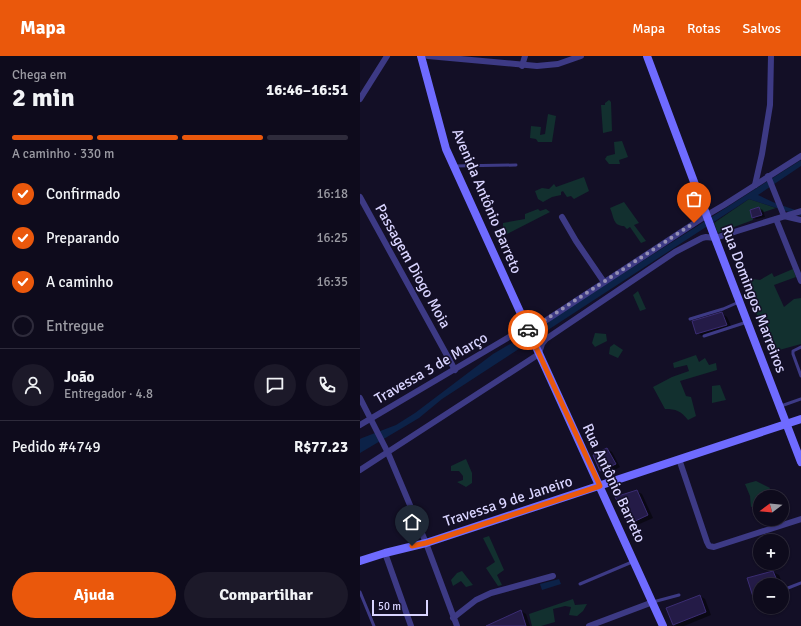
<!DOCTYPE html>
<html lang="pt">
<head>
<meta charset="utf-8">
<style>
  :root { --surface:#0e0b1c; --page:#1c1929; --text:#f1f3f6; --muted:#9b9ba3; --line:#2e2b3b; --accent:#ea580c }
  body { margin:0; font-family:Signika,sans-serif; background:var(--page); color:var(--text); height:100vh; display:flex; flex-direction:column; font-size:15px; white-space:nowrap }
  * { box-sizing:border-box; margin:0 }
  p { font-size:13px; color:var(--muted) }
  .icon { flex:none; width:22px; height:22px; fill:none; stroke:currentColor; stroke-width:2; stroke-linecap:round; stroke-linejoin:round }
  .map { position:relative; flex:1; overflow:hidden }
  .side { display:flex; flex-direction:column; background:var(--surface); width:360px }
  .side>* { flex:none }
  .needle { width:26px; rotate:254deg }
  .fabs { position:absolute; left:393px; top:434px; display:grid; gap:8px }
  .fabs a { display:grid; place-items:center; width:36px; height:36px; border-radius:50%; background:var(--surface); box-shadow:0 1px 3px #0004,0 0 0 1px var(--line); font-size:20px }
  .scale { position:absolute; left:12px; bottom:10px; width:56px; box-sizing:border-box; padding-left:4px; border:2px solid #d9d4ff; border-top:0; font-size:11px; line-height:14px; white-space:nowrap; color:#d9d4ff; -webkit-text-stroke:3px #130f26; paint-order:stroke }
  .pin { position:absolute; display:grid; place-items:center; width:34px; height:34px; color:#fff; margin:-41px -17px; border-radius:50% 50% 50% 0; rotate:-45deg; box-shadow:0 0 4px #0007 }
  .pin .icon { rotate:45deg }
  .courier { position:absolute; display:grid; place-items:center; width:40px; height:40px; margin:-20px; border:3px solid #ea580c; border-radius:50%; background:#fff; color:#222; box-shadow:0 1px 5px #0007 }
  .headline em { font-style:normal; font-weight:800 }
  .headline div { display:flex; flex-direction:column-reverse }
  .headline { display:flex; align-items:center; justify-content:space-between; height:68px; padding:0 12px }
  h1 { font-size:26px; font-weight:800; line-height:30px }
  .bar { display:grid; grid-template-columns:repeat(4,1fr); gap:6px 4px; align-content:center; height:48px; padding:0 12px }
  .bar i { height:5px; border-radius:3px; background:var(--line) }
  .bar .selected { background:var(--accent) }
  .bar p { grid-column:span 4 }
  .line { display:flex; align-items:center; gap:10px; padding:0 12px; border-top:1px solid var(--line) }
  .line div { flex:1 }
  .round { display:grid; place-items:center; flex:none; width:42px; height:42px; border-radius:21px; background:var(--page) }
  ol { padding:0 12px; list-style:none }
  li { display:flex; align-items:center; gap:12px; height:44px }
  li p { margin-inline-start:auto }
  li .icon { padding:4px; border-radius:50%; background:var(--accent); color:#fff; stroke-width:4 }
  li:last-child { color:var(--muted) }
  li i { width:22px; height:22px; border:2px solid var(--line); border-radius:50% }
  .cta { display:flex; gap:8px; margin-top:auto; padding:8px 12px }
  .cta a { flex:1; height:46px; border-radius:24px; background:var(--accent); color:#fff; font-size:16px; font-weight:800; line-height:46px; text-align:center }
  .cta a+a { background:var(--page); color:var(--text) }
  header { display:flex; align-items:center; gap:24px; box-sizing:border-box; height:56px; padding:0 20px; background:var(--accent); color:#fff }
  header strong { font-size:19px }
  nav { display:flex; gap:22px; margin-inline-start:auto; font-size:14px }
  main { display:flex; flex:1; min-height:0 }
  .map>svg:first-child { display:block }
  .green { fill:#12302f }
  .water { fill:#0c2248 }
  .shadow { fill:#0007 }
  .building { fill:#241b47; stroke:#3b2d73 }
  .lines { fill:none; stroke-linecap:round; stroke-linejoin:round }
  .lane { stroke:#3d3a85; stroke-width:3 }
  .street { stroke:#3d3a85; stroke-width:6 }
  .secondary { stroke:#6f6bff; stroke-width:8 }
  .done { stroke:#948fb3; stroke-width:4; stroke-dasharray:0 7.2 }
  .route { stroke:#ea580c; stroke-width:5 }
  .labels { text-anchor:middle; stroke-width:3; stroke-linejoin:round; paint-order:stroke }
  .street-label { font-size:15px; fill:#d9d4ff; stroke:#130f26 }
</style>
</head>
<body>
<header>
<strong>Mapa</strong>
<nav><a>Mapa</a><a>Rotas</a><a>Salvos</a></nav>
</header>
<main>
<section class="side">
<div class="headline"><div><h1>2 min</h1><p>Chega em</p></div><em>16:46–16:51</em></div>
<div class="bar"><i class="selected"></i><i class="selected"></i><i class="selected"></i><i></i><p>A caminho · 330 m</p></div>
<ol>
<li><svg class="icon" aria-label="check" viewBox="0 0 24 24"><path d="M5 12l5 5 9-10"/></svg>Confirmado<p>16:18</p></li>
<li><svg class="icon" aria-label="check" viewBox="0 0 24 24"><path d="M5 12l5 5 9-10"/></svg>Preparando<p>16:25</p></li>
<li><svg class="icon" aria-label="check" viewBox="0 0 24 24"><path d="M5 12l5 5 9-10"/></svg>A caminho<p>16:35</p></li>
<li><i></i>Entregue</li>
</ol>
<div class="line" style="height:72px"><a class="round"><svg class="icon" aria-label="person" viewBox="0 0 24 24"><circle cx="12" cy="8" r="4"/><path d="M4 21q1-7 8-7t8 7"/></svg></a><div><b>João</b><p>Entregador · 4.8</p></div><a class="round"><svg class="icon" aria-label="chat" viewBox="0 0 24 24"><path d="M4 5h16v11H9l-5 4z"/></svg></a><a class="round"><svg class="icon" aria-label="phone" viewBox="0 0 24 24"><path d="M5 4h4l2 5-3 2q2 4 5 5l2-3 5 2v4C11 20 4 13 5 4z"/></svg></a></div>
<div class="line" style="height:52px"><div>Pedido #4749</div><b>R$77.23</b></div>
<div class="cta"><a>Ajuda</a><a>Compartilhar</a></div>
</section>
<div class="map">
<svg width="441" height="570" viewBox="0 0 441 570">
  <rect width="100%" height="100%" fill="#130f26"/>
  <!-- green -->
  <g class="green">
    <polygon points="249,44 251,46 252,75 243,77 241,49 245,49 245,47"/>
    <polygon points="188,58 196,60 192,86 178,86 176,83 170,82 171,70 181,71 180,79 185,78"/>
    <polygon points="262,85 268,101 259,104 260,108 249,108 245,103 247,100 255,98 254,86"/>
    <polygon points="224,121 229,135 214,143 211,140 207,141 203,135 201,136 201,139 192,141 183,146 178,143 175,135 182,132 189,133 194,128 196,131"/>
    <polygon points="389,143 416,152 404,156 400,154 399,151 390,154 393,164 358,177 354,167"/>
    <path d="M264,146L279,167L274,169L286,185L281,187L270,171L267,173L264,170C253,170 254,161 250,152Z"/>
    <polygon points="178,153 180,155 186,153 190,156 139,182 136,173 143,171 143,167 165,163 165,158"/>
    <polygon points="433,213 436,221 414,229 424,251 434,243 441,242 441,288 412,296 393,249 384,235 392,223 400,224 412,217 414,221"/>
    <polygon points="278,235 286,253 280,255 273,239"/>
    <polygon points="235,277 246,278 247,285 235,291 232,287"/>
    <polygon points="254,288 263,294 258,302 249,298 250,291"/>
    <path d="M336,299L339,306L345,302L349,309L356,307L357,314L320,325L326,340L331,341L336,360L328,364C321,355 316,353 305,353L293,331L312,321L329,315L327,309L314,312L313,307Z"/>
    <polygon points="360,329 366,344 352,347 352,330"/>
    <polygon points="106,403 112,417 112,427 106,431 97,426 103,424 103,420 99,415 91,415 91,410"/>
    <polygon points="396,425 410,432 406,441 400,441 400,449 391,451 390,440 385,428"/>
    <polygon points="129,480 144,514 137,519 142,529 138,530 126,512 135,506 123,482"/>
    <polygon points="102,515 113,529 106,531 101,525 93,530 91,524 97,517"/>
    <polygon points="213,543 215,549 227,548 223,555 217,560 209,559 211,551 205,550 193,553 195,566 181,570 172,570 169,558"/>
  </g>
  <!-- water -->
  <g class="water">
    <polygon points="441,104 441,110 398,139 415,147 441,156 441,160 389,143 82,343 59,362 0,397 0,383 2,382 36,369 55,357 133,298 179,271"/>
    <polygon points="199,523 201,528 182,534 180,528"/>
  </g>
  <!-- shadow -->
  <g class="shadow">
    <polygon points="399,152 403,154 405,161 396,163 393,161"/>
    <polygon points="362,258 367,261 372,272 342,280 337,277"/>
    <polygon points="247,393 252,396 260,411 247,418 241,414"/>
    <polygon points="276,435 282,438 293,462 275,470 270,467"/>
    <polygon points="413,516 419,519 427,539 422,541 422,529 400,529 400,549 395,546 388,523"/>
    <polygon points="340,540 345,543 351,559 324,570 317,570 314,569 307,553"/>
    <polygon points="161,555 166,558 170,570 137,570"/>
  </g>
  <!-- building -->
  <g class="building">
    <polygon points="399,151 402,159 392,162 390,154"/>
    <polygon points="362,256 367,269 336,278 332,265"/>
    <polygon points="247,392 256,408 240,415 233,399"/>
    <polygon points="277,434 288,459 269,468 255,441"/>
    <polygon points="413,515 419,529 400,529 400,545 395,547 387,522"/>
    <polygon points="340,539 346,556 313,569 306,552"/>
    <polygon points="161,554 166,570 126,570"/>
  </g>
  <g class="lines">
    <!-- lane -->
    <g class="lane">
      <polyline points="94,110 156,109"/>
      <polyline points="330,263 363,253 379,246"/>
      <polyline points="344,280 387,266"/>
      <polyline points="441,291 433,295 433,298 441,320"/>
      <polyline points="421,350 441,343"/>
      <polyline points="220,528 272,506"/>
      <polyline points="428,532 441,527"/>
      <polyline points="0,536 14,570"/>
      <polyline points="293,546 319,539"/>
    </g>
    <!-- street -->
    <g class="street">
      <polyline points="68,0 177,10 198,8 221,0"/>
      <polyline points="162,10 165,0"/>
      <polyline points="0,43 27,0"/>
      <polyline points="408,120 424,160 441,164"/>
      <polyline points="395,129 402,98 410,49 411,0"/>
      <polyline points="0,141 95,314"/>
      <polyline points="202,161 216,185 244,226"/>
      <polyline points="416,163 441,225"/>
      <polyline points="179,297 182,288 186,283 315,196 342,182 346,181 355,182 441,155"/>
      <polyline points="0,342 28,397 66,487 97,570"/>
      <polyline points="0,369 149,281 182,267 347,159 364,149 441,100"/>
      <polyline points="319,403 347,486 349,490 354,491 441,463"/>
      <polyline points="0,414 179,298"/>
      <polyline points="25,497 51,570"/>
      <polyline points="93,562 116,544 131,537 193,520"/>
      <polyline points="229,570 293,546"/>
    </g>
    <!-- secondary -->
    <g class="secondary">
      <polyline points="61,0 86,93 303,570"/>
      <polyline points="287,0 355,182 441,406"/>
      <polyline points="0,505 25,497 66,487 441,363"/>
    </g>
  </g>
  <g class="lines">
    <!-- done -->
    <polyline class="done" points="168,274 167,272 182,266 334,167"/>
    <!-- route -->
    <polyline class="route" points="52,490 66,487 240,430 168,274"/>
  </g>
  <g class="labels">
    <!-- street labels -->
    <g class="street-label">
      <text transform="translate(127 145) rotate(67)" y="5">Avenida Antônio Barreto</text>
      <text transform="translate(53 210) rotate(61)" y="5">Passagem Diogo Moia</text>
      <text transform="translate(394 243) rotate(69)" y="5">Rua Domingos Marreiros</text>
      <text transform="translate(71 312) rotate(-30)" y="5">Travessa 3 de Março</text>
      <text transform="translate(254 427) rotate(65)" y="5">Rua Antônio Barreto</text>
      <text transform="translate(148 445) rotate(-18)" y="5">Travessa 9 de Janeiro</text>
    </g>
  </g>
</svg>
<div class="fabs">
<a><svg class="needle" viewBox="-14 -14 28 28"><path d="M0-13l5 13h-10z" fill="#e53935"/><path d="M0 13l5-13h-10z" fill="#9b9ba3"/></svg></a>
<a>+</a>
<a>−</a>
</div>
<div class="scale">50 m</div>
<div class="pin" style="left:334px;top:167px;background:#ea580c"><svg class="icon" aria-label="bag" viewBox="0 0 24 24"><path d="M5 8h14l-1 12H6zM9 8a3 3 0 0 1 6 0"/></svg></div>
<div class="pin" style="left:52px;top:490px;background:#1f2937"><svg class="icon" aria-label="home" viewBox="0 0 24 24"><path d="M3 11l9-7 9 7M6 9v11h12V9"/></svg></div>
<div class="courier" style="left:168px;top:274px"><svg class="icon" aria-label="car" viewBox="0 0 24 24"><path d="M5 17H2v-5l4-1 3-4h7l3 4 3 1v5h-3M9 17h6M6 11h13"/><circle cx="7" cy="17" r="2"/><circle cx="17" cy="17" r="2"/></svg></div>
</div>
</main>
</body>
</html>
